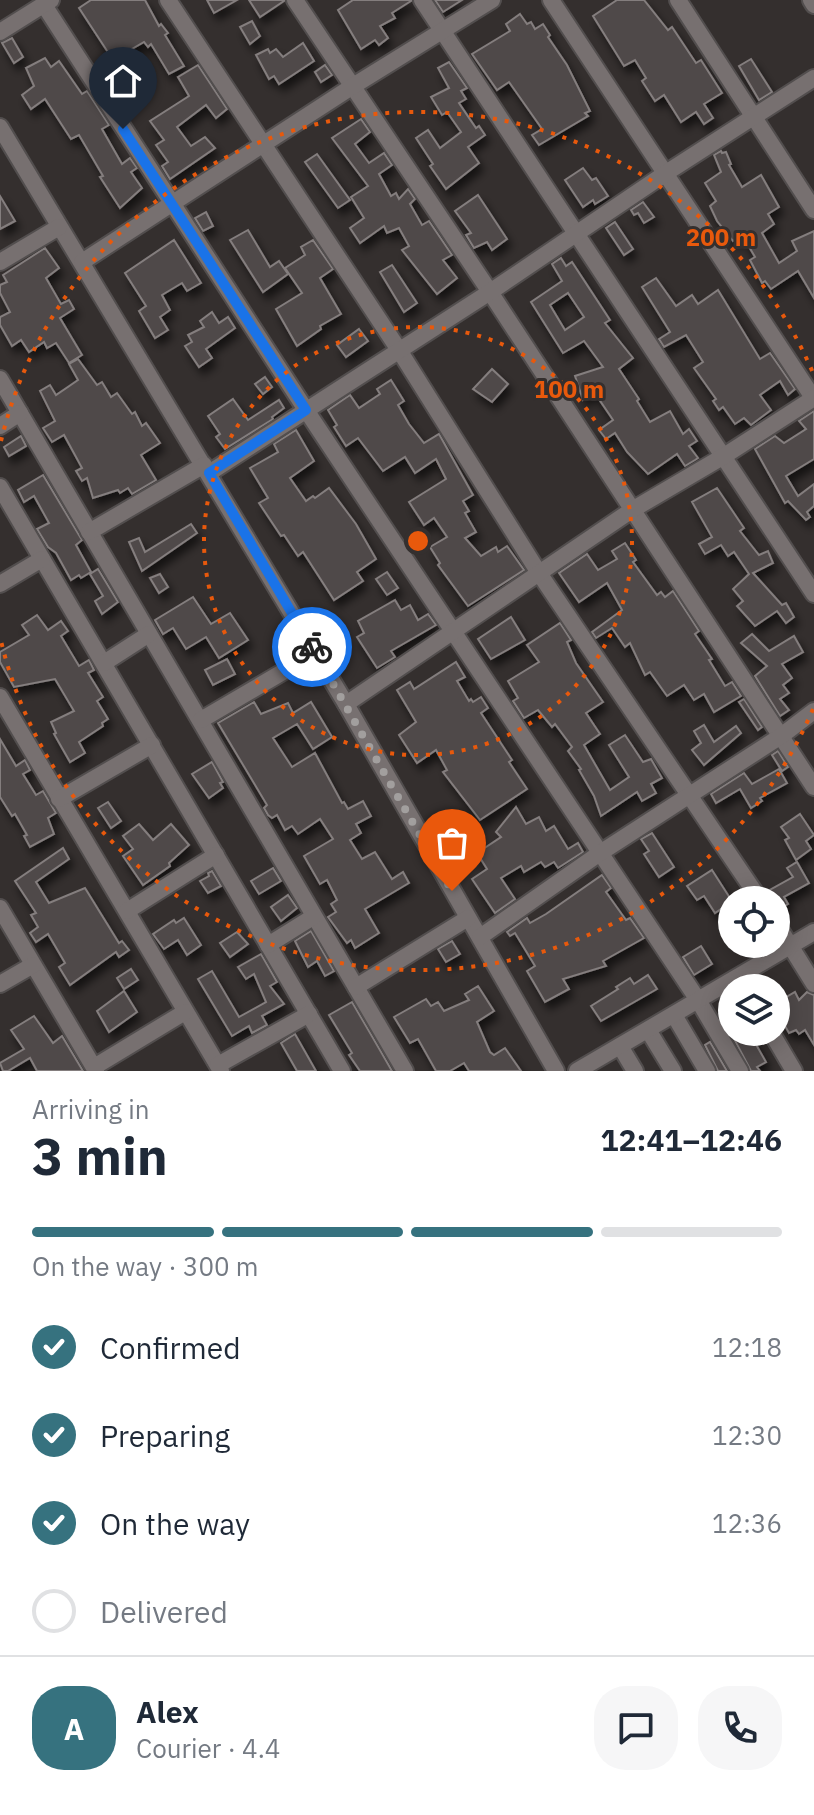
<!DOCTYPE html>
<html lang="en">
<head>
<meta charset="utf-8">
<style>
  :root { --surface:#fff; --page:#f6f6f7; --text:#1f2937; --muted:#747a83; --line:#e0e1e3; --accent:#36727f }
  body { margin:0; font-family:"IBM Plex Sans",sans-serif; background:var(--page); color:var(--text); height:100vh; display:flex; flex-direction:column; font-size:30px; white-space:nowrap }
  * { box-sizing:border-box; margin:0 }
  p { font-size:26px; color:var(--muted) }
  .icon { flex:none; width:44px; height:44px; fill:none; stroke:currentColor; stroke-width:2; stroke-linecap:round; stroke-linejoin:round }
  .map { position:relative; height:1071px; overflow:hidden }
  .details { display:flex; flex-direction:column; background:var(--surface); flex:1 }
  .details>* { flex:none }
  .buttons { position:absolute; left:718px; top:886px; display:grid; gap:16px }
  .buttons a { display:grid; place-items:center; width:72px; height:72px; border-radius:50%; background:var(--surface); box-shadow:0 4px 20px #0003; font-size:40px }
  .pin { position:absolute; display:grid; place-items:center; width:68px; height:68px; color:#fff; margin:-82px -34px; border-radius:50% 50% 50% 0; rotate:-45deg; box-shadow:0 0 8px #0007 }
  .pin .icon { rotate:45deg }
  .courier { position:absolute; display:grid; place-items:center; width:80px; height:80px; margin:-40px; border:6px solid #1a73e8; border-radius:50%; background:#fff; color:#222; box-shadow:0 2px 10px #0007 }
  .head em { font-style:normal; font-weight:800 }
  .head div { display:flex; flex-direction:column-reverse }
  .head { display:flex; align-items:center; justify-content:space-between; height:136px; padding:0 32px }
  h1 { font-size:52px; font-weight:800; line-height:60px }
  .bar { display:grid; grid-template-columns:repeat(4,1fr); gap:12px 8px; align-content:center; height:96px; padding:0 32px }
  .bar i { height:10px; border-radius:6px; background:var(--line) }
  .bar .current { background:var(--accent) }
  .bar p { grid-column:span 4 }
  .line { display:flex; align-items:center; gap:20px; padding:0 32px; border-top:2px solid var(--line) }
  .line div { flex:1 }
  .round { display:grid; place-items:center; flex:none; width:84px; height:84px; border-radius:32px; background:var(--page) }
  ol { padding:0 32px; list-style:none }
  li { display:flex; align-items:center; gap:24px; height:88px }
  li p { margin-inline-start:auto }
  li .icon { padding:8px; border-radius:50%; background:var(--accent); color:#fff; stroke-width:4 }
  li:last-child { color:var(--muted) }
  li i { width:44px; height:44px; border:4px solid var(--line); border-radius:50% }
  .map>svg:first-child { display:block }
  .building { fill:#504a4a; stroke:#847e7e; stroke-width:2; fill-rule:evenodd; filter:url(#shadow) }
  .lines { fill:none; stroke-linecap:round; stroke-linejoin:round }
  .minor-casing { stroke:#524e4e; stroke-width:20 }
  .minor { stroke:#777070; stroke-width:16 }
  .done { stroke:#a29f9e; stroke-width:8; stroke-dasharray:0 14.4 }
  .route { stroke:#1a73e8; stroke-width:10 }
  .ring { fill:none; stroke:#e8590c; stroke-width:4; stroke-dasharray:4 8 }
  .centre { fill:#e8590c; stroke:#342f2e; stroke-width:4 }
  .ring-label { font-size:24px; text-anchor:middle; font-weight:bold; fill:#e8590c; stroke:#342f2e; stroke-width:6; stroke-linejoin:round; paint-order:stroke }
</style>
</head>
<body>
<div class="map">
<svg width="814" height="1071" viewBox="0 0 814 1071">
  <defs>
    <filter id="shadow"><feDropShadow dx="4" dy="7" stdDeviation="4" flood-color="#0009"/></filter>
  </defs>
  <rect width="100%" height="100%" fill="#342f2e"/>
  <!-- building -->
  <g class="building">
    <polygon points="91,0 145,0 159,26 161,24 168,33 165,35 184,66 169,74 151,44 148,47 144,42 113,60 79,8"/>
    <polygon points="207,0 237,0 214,13"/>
    <polygon points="249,0 284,0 284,1 260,17"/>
    <polygon points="353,0 411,0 411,1 392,13 395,18 380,26 388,38 379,45 375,40 361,49 338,10"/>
    <polygon points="435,0 462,0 443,12"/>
    <polygon points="617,0 644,0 668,30 672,27 696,63 701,60 722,93 704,104 713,118 704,124 696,112 681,122 664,95 655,101 642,81 646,78 635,60 624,66 593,16"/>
    <polygon points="520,14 527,24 531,22 535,29 543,24 550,35 548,37 567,65 590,111 585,113 588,116 539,145 532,135 542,129 509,82 497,90 472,54 510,31 506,24"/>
    <polygon points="252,21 260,36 250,44 240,27"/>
    <polygon points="12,38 23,57 14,63 2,43"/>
    <polygon points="303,43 314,61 279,84 274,76 269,79 256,55 268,49 270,53 276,49 283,57"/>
    <polygon points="45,58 51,67 59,61 82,94 87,91 109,125 102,129 122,164 130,158 137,168 131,172 142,188 120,208 100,177 103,176 79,135 71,139 45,99 31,109 22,95 34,86 26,68"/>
    <polygon points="751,59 772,92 759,100 739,66"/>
    <polygon points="449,62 467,88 461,91 466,99 459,103 476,128 479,126 485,135 468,147 479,163 446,189 430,166 433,164 416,138 428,130 440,148 461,132 447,112 442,115 431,97 449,88 438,68"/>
    <polygon points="198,65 227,109 216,118 206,105 177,127 191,146 205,137 215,148 170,179 162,166 168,162 156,145 164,140 150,121 189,96 178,77"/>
    <polygon points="325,65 332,75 321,82 315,72"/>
    <polygon points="116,66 123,80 112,85 105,71"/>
    <polygon points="361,119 370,132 355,144 369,163 384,153 392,165 379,174 391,196 396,193 399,199 408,189 415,199 410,204 422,225 429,221 452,255 443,260 457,278 437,294 402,250 409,246 399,228 387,233 384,226 360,243 350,228 364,218 351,197 368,186 332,138"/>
    <polygon points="721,151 722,153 726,152 731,164 729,165 742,187 761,175 779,207 768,214 774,224 762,233 779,263 797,251 792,241 814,231 814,298 798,271 771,289 765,281 762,283 750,260 755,257 742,235 733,241 717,221 710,206 716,201 705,183 721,172 714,155"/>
    <polygon points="317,154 350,200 338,208 305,162"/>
    <polygon points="583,168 592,180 596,178 608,196 595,204 593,200 583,207 565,180"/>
    <polygon points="478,195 507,239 492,250 487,242 474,248 466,235 471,233 455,211"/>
    <polygon points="0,196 15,221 0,229"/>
    <polygon points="643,202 654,217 644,223 638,213 634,215 631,210"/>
    <polygon points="206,212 213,226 203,231 195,218"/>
    <polygon points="615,222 633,249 624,255 606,228"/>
    <polygon points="248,230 270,267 279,261 288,274 263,292 230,240"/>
    <polygon points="174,240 201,283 187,291 182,283 162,295 170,310 160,317 168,330 155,338 139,311 146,306 125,273"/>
    <polygon points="313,240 333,269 320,278 341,314 320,326 321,329 297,346 276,309 302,293 285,268 305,255 301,247"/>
    <polygon points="45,248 59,268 46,278 61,304 69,300 74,309 60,318 82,355 69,363 56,343 47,348 44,342 29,352 21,340 12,346 0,325 0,317 10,312 0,293 0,285 7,282 3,275"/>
    <path d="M561,258L566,266L572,262L610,320L605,323L633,358L619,369L639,399L637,401L650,422L670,411L683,434L689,429L697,441L689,446L698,458L695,460L685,466L677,454L648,474L627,452L615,433L606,439L599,430L613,420L594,392L583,400L575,376L603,367L584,341L563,353L531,302L562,281L552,264ZM568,293L584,317L565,330L550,305Z"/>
    <polygon points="392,265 417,303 404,312 380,272"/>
    <polygon points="656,278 676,306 692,295 698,304 718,290 760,359 770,353 795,389 788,395 780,381 760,395 771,410 751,425 744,418 735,424 723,407 719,410 713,401 716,399 694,368 703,362 686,335 664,347 659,339 670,332 642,287"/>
    <polygon points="212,312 219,323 228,317 235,328 206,349 212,358 199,367 185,346 192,342 188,335 204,327 200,321"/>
    <polygon points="359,329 368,341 346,357 337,345"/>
    <polygon points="78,359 97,385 102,382 111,397 117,393 132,414 135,412 142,426 146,423 160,443 141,455 156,480 132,494 128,488 120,493 118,490 93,498 87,478 82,481 76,471 82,468 64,435 52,442 43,428 55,421 40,391 50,385 56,395 78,380 69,364"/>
    <polygon points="492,369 508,384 492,402 473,389"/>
    <polygon points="265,377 272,387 263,394 255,384"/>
    <polygon points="391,380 404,401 398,405 409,424 424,443 439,434 473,495 463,501 469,511 465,513 476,532 465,538 481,556 496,547 498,552 507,546 524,570 468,606 438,565 440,563 430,547 447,537 434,518 424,525 409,502 446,479 436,459 415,473 405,457 383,471 358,438 346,446 334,427 337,425 328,410 350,395 359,408 380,394 377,389"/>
    <polygon points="233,399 248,420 279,400 284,408 272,417 273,419 225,449 216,437 220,434 208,416"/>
    <polygon points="814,411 814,459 786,476 798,496 814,484 814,506 807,512 810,517 806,520 788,501 785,503 755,449 775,436 784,443 806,429 799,421"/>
    <polygon points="296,430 314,461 290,478 306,501 313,496 315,498 329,488 356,524 376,559 357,572 363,581 334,600 303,552 298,556 284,535 281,536 259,503 268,498 250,468 278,452 274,444"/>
    <polygon points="21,436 26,446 9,456 4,447"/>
    <polygon points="43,475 82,540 76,545 91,572 81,578 79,575 71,580 56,553 48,547 37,529 49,523 34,496 24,502 18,490"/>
    <polygon points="717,488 744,528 740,531 759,555 768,551 773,563 753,573 782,605 786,603 794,617 786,623 777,611 755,626 737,606 743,601 733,589 749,574 734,552 728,556 721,545 705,554 699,544 712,537 692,502"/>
    <polygon points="191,524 197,533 142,571 129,542 139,538 145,552"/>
    <polygon points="625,543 636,560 633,562 657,595 661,592 665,597 673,591 699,631 695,634 712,659 709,660 725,686 732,682 741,696 714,712 704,694 694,700 684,685 667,696 650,672 645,675 630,643 625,647 612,628 596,638 592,632 622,610 607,583 579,602 559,573 587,554 598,570 617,559 612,551"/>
    <polygon points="98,569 118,602 102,614 95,601 103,596 90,574"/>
    <polygon points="387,572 398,588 387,595 376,579"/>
    <polygon points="160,574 168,587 159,593 150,578"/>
    <polygon points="193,597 211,624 230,613 248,640 219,658 206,637 186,649 173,628 163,634 155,620"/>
    <polygon points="395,600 401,610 410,605 418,620 428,614 436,625 391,651 395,657 377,668 357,637 364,633 358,621"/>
    <polygon points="37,615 48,630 61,621 68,631 61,636 79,666 89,660 94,670 88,673 103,697 97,701 108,719 102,723 103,726 79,742 85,753 70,762 54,734 56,733 51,722 74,711 55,679 14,687 0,662 0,652 29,635 22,625"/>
    <polygon points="511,617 525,640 491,659 478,639"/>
    <polygon points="560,623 571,640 567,642 576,663 603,702 586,713 600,734 584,745 610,790 629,777 609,745 625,735 643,762 651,759 662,778 651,784 656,793 642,801 637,792 601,816 594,796 579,770 581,769 568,751 572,747 555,724 552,727 538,710 524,718 513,701 518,698 508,681 539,662 527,645"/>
    <polygon points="752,634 769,651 794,636 803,652 782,664 792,678 783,685 789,693 780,699 789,710 780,716 755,676 767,666 741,643"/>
    <polygon points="227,659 235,674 213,685 205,670"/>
    <polygon points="456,662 465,677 457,681 469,701 471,699 473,702 481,697 488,708 481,713 512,760 509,762 527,789 480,820 443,772 447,770 436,750 417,763 399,735 416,722 397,690 410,682 414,689"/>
    <polygon points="744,699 762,727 758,730 739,702"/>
    <polygon points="254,702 261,714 288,703 293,713 311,702 332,737 313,749 297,724 273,738 292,767 315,753 342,803 344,802 348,809 363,801 371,816 356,824 361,833 350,840 362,859 375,852 392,879 403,872 409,883 365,909 379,933 355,948 351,940 347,943 328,917 336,912 331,904 337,900 327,880 320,884 304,856 333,839 320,819 298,834 292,826 285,830 277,815 272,818 268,815 264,808 267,805 218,723"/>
    <polygon points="704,725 714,742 736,726 741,733 704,765 692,750 701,743 694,731"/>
    <polygon points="0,739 16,766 25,760 30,770 23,774 36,795 43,791 56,813 48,818 54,834 30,847 24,836 27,835 15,814 12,816 0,797"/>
    <polygon points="778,751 788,767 782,771 772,755"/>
    <polygon points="212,762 223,782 220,783 223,788 209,798 192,774"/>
    <polygon points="779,769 787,783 760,798 762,801 751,808 740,789 716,803 711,794 744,773 752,784"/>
    <polygon points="108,802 121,821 111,828 98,808"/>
    <polygon points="516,807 526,824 539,817 546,831 554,826 568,849 578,843 583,852 558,868 554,862 545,867 541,862 524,872 521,866 501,878 515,899 495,913 472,879 487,869 477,853 501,837 496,832"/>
    <polygon points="800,814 814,835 806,841 811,849 796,860 785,840 789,838 781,827"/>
    <polygon points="139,824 153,840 171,824 189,845 169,863 170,866 143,885 123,856 133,849 123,836"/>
    <polygon points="652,833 674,867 659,877 644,854 649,851 641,839"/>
    <polygon points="63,848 69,859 36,882 49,903 85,888 119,943 122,941 129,950 119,957 116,952 70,985 59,967 65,963 48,934 36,942 30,933 38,927 31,915 36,913 15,881"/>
    <polygon points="797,862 809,883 784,897 788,904 778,910 776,900 773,900 768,891 793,877 787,868"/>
    <polygon points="273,868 281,881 259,894 251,881"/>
    <polygon points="712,870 730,898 728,900 730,903 715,913 704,896 697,900 687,886"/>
    <polygon points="212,871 221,886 208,893 200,881 209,876 208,873"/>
    <polygon points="602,875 611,888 606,892 626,920 630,918 644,938 603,961 606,966 563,979 569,989 545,1002 527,971 535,966 515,933 510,936 507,932 527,918 530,923 546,914"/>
    <polygon points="288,895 297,908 281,921 271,907"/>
    <polygon points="184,918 201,945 187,955 178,940 164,949 153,934 174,920 176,923"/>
    <polygon points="311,931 334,971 325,976 317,961 308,967 295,941"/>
    <polygon points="237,932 248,944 230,957 220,943"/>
    <polygon points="452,941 460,954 446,962 438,949"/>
    <polygon points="701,946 712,964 694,975 683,957"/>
    <polygon points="261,954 277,982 270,986 284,1004 262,1016 267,1025 252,1033 249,1026 232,1036 198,979 212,971 239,1017 266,1002 254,974 246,979 238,967"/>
    <polygon points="131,969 138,980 124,989 117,978"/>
    <polygon points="648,975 657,989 601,1021 591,1006 618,989 616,987 630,978 634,984"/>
    <polygon points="478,986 494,1011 477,1022 490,1052 494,1055 505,1048 521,1071 469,1071 464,1063 450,1071 436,1071 418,1039 410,1043 394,1017 426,999 431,1006 438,1002 444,1011 469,1000 465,994"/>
    <polygon points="124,991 137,1012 109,1032 97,1011"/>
    <polygon points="795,992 799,1000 807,992 814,995 814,1045 805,1030 799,1034 796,1030 789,1033 776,1010 776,1003"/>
    <polygon points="352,1002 373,1038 392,1071 360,1071 349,1055 352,1053 329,1015"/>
    <polygon points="34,1016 53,1043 62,1036 83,1071 37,1071 30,1058 8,1071 3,1071 0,1063 24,1049 11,1030"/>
    <polygon points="738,1032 749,1032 766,1062 757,1067 760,1071 751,1071 732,1035"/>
    <polygon points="295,1034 316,1071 297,1071 281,1043"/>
    <polygon points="710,1042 727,1071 718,1071 705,1045"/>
  </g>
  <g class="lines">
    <defs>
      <g id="minor">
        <polyline points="168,0 399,350 539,573 760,900"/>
        <polyline points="295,0 490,292 814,787"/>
        <polyline points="422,0 814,594"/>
        <polyline points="551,0 814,399"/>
        <polyline points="678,0 814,210"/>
        <polyline points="811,0 814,5"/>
        <polyline points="44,5 306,410 698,1000 740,1071"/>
        <polyline points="0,32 51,0"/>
        <polyline points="0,127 346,704 556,1071"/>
        <polyline points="0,262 59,227"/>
        <polyline points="82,262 353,86 492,0"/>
        <polyline points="0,379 405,1071"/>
        <polyline points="0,426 20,413"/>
        <polyline points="209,473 490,292 666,173 814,78"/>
        <polyline points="0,487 342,1071"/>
        <polyline points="89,532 204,465"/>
        <polyline points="0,584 42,559"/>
        <polyline points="104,663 149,634"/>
        <polyline points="0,697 221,1071"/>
        <polyline points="346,704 632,510 724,456 814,398"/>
        <polyline points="201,720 315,653"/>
        <polyline points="59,799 152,745"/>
        <polyline points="0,908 96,1071"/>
        <polyline points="127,911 216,855"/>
        <polyline points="776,923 814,984"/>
        <polyline points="480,937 600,853 781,736 814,711"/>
        <polyline points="268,945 313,917"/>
        <polyline points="0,984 33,965"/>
        <polyline points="356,987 468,918"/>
        <polyline points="674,1015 707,1071"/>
        <polyline points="648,1030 673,1071"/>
        <polyline points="771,1032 794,1071"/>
        <polyline points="620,1046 635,1071"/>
        <polyline points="218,1065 309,1014"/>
        <polyline points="94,1067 185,1012"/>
        <polyline points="577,1071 814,932"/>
      </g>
    </defs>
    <!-- minor casing -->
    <use href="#minor" class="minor-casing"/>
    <!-- minor -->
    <use href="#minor" class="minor"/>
  </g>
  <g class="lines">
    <!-- done -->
    <polyline class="done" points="312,647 452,891"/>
    <!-- route -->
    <polyline class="route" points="123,129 306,410 209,473 312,647"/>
  </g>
  <!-- distance rings -->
  <g class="ring">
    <circle cx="418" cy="541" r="214"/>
    <path d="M813 709A429 429 0 0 1 1 641M1 441A429 429 0 0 1 813 373"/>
  </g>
  <circle cx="418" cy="541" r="12" class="centre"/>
  <g class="ring-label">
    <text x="721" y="246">200 m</text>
    <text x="569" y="398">100 m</text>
  </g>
</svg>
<div class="buttons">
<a><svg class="icon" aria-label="locate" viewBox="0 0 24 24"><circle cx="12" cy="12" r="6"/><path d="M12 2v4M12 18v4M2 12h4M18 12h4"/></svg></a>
<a><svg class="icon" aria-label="layers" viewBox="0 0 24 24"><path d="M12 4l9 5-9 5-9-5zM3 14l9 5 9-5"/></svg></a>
</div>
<div class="pin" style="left:452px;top:891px;background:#ea580c"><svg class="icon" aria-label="bag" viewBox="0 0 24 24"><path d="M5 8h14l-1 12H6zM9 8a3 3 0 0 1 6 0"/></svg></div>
<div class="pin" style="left:123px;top:129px;background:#1f2937"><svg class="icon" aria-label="home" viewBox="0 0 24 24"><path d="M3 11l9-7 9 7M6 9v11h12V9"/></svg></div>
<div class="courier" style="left:312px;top:647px"><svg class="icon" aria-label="bike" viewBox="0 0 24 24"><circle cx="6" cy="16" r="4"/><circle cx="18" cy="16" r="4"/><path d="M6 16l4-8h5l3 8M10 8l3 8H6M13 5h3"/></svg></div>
</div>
<section class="details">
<div class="head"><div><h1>3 min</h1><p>Arriving in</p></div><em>12:41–12:46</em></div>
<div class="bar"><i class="current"></i><i class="current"></i><i class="current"></i><i></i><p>On the way · 300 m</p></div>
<ol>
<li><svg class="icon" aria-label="check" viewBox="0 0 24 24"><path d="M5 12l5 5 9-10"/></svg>Confirmed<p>12:18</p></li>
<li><svg class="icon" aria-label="check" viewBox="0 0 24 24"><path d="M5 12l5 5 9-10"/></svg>Preparing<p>12:30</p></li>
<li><svg class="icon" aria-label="check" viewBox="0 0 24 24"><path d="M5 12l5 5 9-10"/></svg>On the way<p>12:36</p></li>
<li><i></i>Delivered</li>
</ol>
<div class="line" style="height:144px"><b class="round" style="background:var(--accent);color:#fff">A</b><div><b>Alex</b><p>Courier · 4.4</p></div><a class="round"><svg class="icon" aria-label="chat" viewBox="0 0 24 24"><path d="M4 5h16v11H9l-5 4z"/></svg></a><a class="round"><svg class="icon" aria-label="phone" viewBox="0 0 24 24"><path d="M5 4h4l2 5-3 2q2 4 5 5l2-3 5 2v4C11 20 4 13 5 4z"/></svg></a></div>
</section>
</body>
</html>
